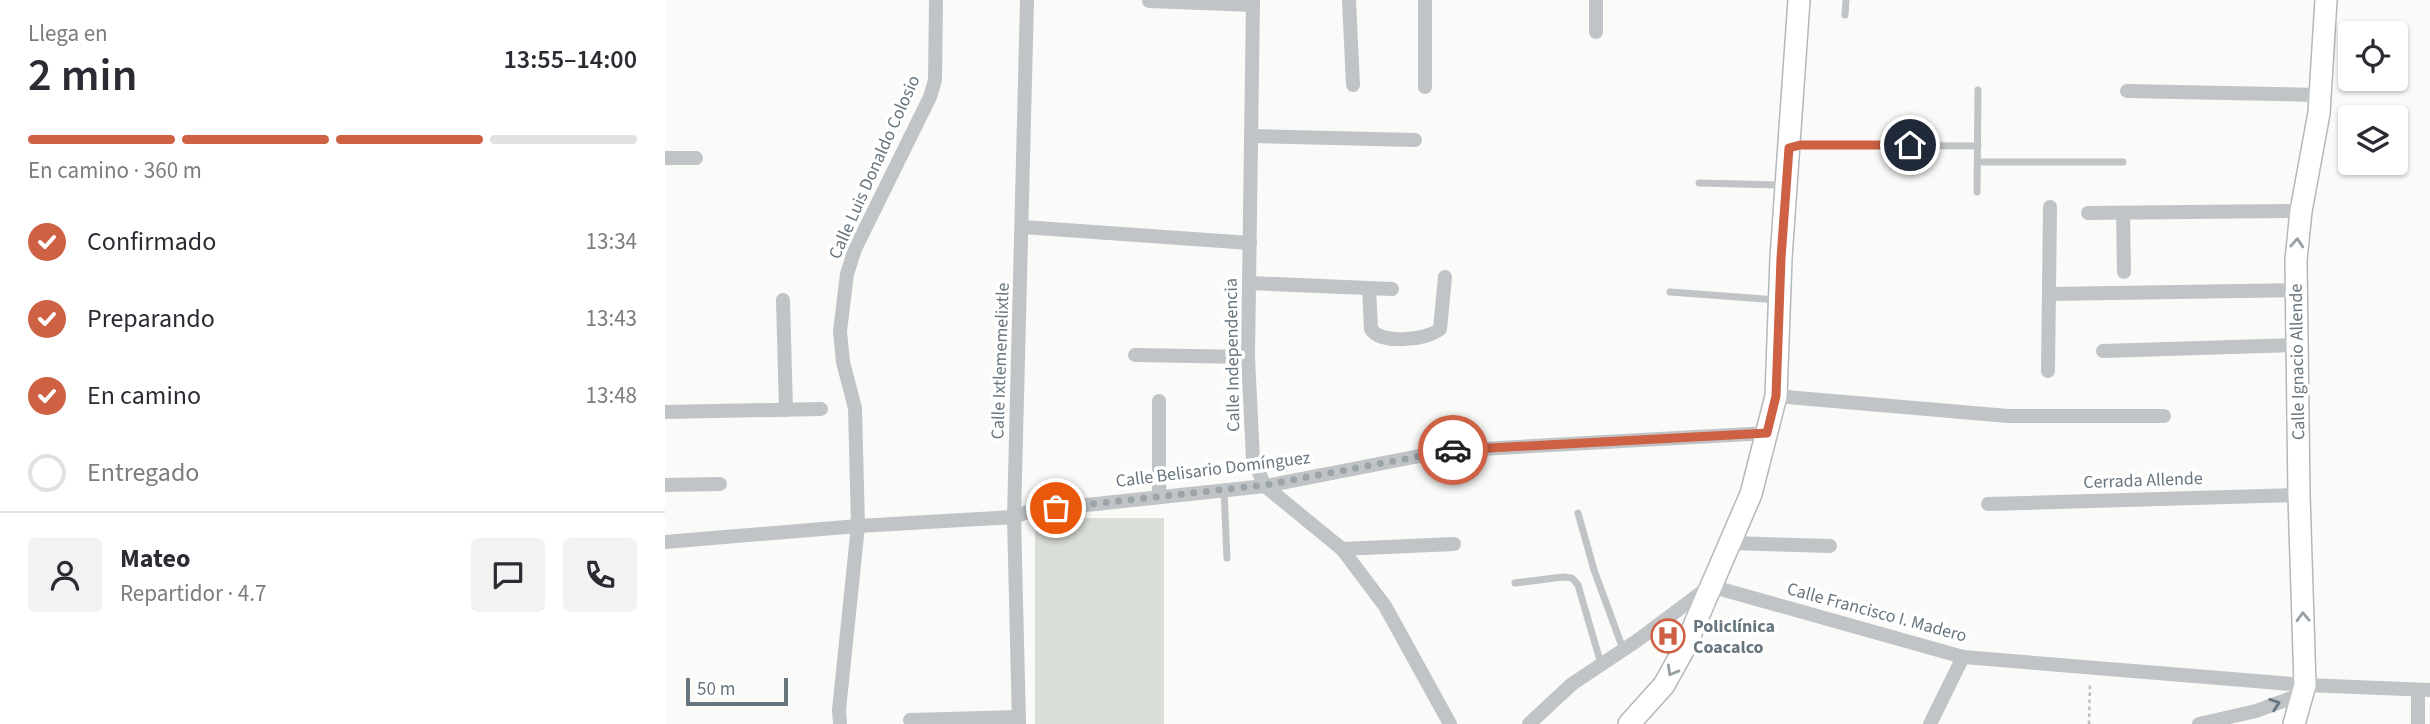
<!DOCTYPE html>
<html lang="es">
<head>
<meta charset="utf-8">
<style>
  :root { --surface:#fff; --page:#f2f2f3; --text:#2b2b33; --muted:#7c7c81; --line:#e1e1e2; --accent:#ce6043 }
  body { margin:0; font-family:"Source Sans 3",sans-serif; background:var(--page); color:var(--text); height:100vh; display:flex; flex-direction:column; font-size:26px; white-space:nowrap }
  * { box-sizing:border-box; margin:0 }
  p { font-size:23px; color:var(--muted) }
  .icon { flex:none; width:38px; height:38px; fill:none; stroke:currentColor; stroke-width:2; stroke-linecap:round; stroke-linejoin:round }
  .map { position:relative; flex:1; overflow:hidden }
  .sheet { display:flex; flex-direction:column; background:var(--surface); width:665px }
  .sheet>* { flex:none }
  .buttons { position:absolute; left:1673px; top:21px; display:grid; gap:14px }
  .buttons a { display:grid; place-items:center; width:70px; height:70px; border-radius:7px; background:var(--surface); box-shadow:0 2px 5px #0004; font-size:35px }
  .scale { position:absolute; left:21px; bottom:18px; width:102px; box-sizing:border-box; padding-left:7px; border:4px solid #68767f; border-top:0; font-size:19px; line-height:24px; white-space:nowrap; color:#68767f; -webkit-text-stroke:5px #fff; paint-order:stroke }
  .pin { position:absolute; display:grid; place-items:center; width:60px; height:60px; color:#fff; margin:-30px; border:4px solid #fff; border-radius:50%; box-shadow:0 2px 7px #0007 }
  .courier { position:absolute; display:grid; place-items:center; width:70px; height:70px; margin:-35px; border:5px solid #ce6043; border-radius:50%; background:#fff; color:#222; box-shadow:0 2px 9px #0007 }
  .head em { font-style:normal; font-weight:600 }
  .head div { display:flex; flex-direction:column-reverse }
  .head { display:flex; align-items:center; justify-content:space-between; height:119px; padding:0 28px }
  h1 { font-size:46px; font-weight:600; line-height:52px }
  .bar { display:grid; grid-template-columns:repeat(4,1fr); gap:10px 7px; align-content:center; height:84px; padding:0 28px }
  .bar i { height:9px; border-radius:5px; background:var(--line) }
  .bar .selected { background:var(--accent) }
  .bar p { grid-column:span 4 }
  .line { display:flex; align-items:center; gap:18px; padding:0 28px; border-top:2px solid var(--line) }
  .line div { flex:1 }
  .round { display:grid; place-items:center; flex:none; width:74px; height:74px; border-radius:7px; background:var(--page) }
  ol { padding:0 28px; list-style:none }
  li { display:flex; align-items:center; gap:21px; height:77px }
  li p { margin-inline-start:auto }
  li .icon { padding:7px; border-radius:50%; background:var(--accent); color:#fff; stroke-width:4 }
  li:last-child { color:var(--muted) }
  li i { width:38px; height:38px; border:4px solid var(--line); border-radius:50% }
  main { display:flex; flex:1; min-height:0 }
  .map>svg:first-child { display:block }
  .green { fill:#daded8 }
  .lines { fill:none; stroke-linecap:round; stroke-linejoin:round }
  .secondary-casing { stroke:#b2b8bc; stroke-width:24 }
  .path { stroke:#babdc0; stroke-width:2.5; stroke-dasharray:3.5 3.5; stroke-linecap:butt }
  .lane { stroke:#c0c4c7; stroke-width:7 }
  .street { stroke:#c0c4c7; stroke-width:14 }
  .secondary { stroke:#fff; stroke-width:21 }
  .oneway { stroke:#959fa5 }
  .oneway2 { stroke:#68767f }
  .done { stroke:#9ba4a9; stroke-width:7; stroke-dasharray:0 12.6 }
  .route { stroke:#ce6043; stroke-width:9 }
  .labels { text-anchor:middle; stroke-width:7; stroke-linejoin:round; paint-order:stroke }
  .street-label { font-size:18px; fill:#68767f; stroke:#fff }
  .poi-label { font-size:18px; font-weight:bold; fill:#68767f; stroke:#fff; text-anchor:start }
</style>
</head>
<body>
<main>
<section class="sheet">
<div class="head"><div><h1>2 min</h1><p>Llega en</p></div><em>13:55–14:00</em></div>
<div class="bar"><i class="selected"></i><i class="selected"></i><i class="selected"></i><i></i><p>En camino · 360 m</p></div>
<ol>
<li><svg class="icon" aria-label="check" viewBox="0 0 24 24"><path d="M5 12l5 5 9-10"/></svg>Confirmado<p>13:34</p></li>
<li><svg class="icon" aria-label="check" viewBox="0 0 24 24"><path d="M5 12l5 5 9-10"/></svg>Preparando<p>13:43</p></li>
<li><svg class="icon" aria-label="check" viewBox="0 0 24 24"><path d="M5 12l5 5 9-10"/></svg>En camino<p>13:48</p></li>
<li><i></i>Entregado</li>
</ol>
<div class="line" style="height:126px"><a class="round"><svg class="icon" aria-label="person" viewBox="0 0 24 24"><circle cx="12" cy="8" r="4"/><path d="M4 21q1-7 8-7t8 7"/></svg></a><div><b>Mateo</b><p>Repartidor · 4.7</p></div><a class="round"><svg class="icon" aria-label="chat" viewBox="0 0 24 24"><path d="M4 5h16v11H9l-5 4z"/></svg></a><a class="round"><svg class="icon" aria-label="phone" viewBox="0 0 24 24"><path d="M5 4h4l2 5-3 2q2 4 5 5l2-3 5 2v4C11 20 4 13 5 4z"/></svg></a></div>
</section>
<div class="map">
<svg width="1765" height="724" viewBox="0 0 1765 724">
  <rect width="100%" height="100%" fill="#fafaf8"/>
  <!-- green -->
  <rect class="green" x="370" y="518" width="129" height="206"/>
  <g class="lines">
    <defs>
      <g id="secondary">
        <polyline points="964,724 999,685 1019,649 1086,494 1111,396 1116,258 1134,0"/>
        <polyline points="1629,724 1640,685 1634,495 1631,260 1636,211 1654,113 1661,0"/>
      </g>
    </defs>
    <!-- secondary casing -->
    <use href="#secondary" class="secondary-casing"/>
    <!-- path -->
    <polyline class="path" points="1424,724 1425,682"/>
    <!-- lane -->
    <g class="lane">
      <polyline points="1180,15 1181,0"/>
      <polyline points="1128,147 1135,145 1313,146"/>
      <polyline points="1313,162 1458,162"/>
      <polyline points="1034,183 1118,185"/>
      <polyline points="1312,192 1313,90"/>
      <polyline points="1005,292 1113,300"/>
      <polyline points="559,490 562,558"/>
      <polyline points="913,513 929,570 958,649"/>
      <polyline points="850,583 898,577 907,578 913,585 936,664"/>
    </g>
    <!-- street -->
    <g class="street">
      <polyline points="588,0 583,357 588,459 600,486 677,549 720,606 785,724"/>
      <polyline points="684,0 688,85"/>
      <polyline points="760,0 760,87"/>
      <polyline points="931,0 931,32"/>
      <polyline points="484,1 588,5"/>
      <polyline points="1462,91 1655,95"/>
      <polyline points="586,136 750,140"/>
      <polyline points="0,158 31,158"/>
      <polyline points="1423,213 1636,211"/>
      <polyline points="1458,213 1459,272"/>
      <polyline points="358,227 585,243"/>
      <polyline points="584,283 727,289"/>
      <path d="M704,288L706,329C716,345 762,340 775,329L780,277"/>
      <polyline points="1384,294 1631,290"/>
      <polyline points="118,300 121,410"/>
      <polyline points="1438,351 1633,345"/>
      <polyline points="470,355 583,357"/>
      <polyline points="1383,371 1385,207"/>
      <polyline points="1111,396 1343,416 1499,416"/>
      <polyline points="494,401 494,497"/>
      <polyline points="0,412 156,409"/>
      <polyline points="0,485 55,484"/>
      <polyline points="1323,504 1634,495"/>
      <polyline points="0,542 193,526 349,517 365,511 600,486 780,451 1102,433"/>
      <polyline points="1065,543 1165,546"/>
      <polyline points="677,549 789,544"/>
      <polyline points="1753,690 1753,724"/>
      <polyline points="245,720 354,717"/>
      <polyline points="175,724 174,710 193,526 190,408 178,362 175,331 182,274 190,249 265,97 270,80 271,0"/>
      <polyline points="354,724 349,517 362,0"/>
      <polyline points="864,724 907,684 973,640 1045,586 1298,657 1640,685 1765,690"/>
      <polyline points="1265,724 1298,657"/>
      <polyline points="1534,724 1591,711 1637,694"/>
    </g>
    <!-- secondary -->
    <use href="#secondary" class="secondary"/>
  </g>
  <!-- one-way arrows -->
  <defs><path id="oneway-chevron" d="M-2-3.5L2.5 0L-2 3.5" fill="none" stroke-width="1.6" stroke-linecap="round" stroke-linejoin="round" transform="scale(1.75)"/></defs>
  <g class="oneway">
    <use href="#oneway-chevron" transform="translate(1632 243) rotate(-86)"/>
    <use href="#oneway-chevron" transform="translate(1638 617) rotate(-92)"/>
    <use href="#oneway-chevron" transform="translate(1007 671) rotate(119)"/>
  </g>
  <use class="oneway2" href="#oneway-chevron" transform="translate(1610 704) rotate(-19)"/>
  <g class="lines">
    <!-- done -->
    <polyline class="done" points="391,508 600,485 788,450"/>
    <!-- route -->
    <polyline class="route" points="788,450 1102,433 1111,396 1116,258 1124,148 1135,145 1245,145"/>
  </g>
  <!-- icons -->
  <defs>
    <symbol id="hospital-ring" viewBox="-11 -11 22 22"><circle r="9.5" fill="#fff" stroke="#ce6043" stroke-width="1.5"/><path d="M-5-5h3v3.5h4V-5h3V5h-3V1.5h-4V5h-3Z" fill="#ce6043"/></symbol>
  </defs>
  <g fill-rule="evenodd">
    <use href="#hospital-ring" x="984" y="617" width="38" height="38"/>
  </g>
  <g class="labels">
    <!-- street labels -->
    <g class="street-label">
      <text transform="translate(209 167) rotate(-66)" y="6">Calle Luis Donaldo Colosio</text>
      <text transform="translate(567 355) rotate(-91)" y="6">Calle Independencia</text>
      <text transform="translate(335 361) rotate(-88)" y="6">Calle Ixtlememelixtle</text>
      <text transform="translate(1632 362) rotate(-91)" y="6">Calle Ignacio Allende</text>
      <text transform="translate(548 469) rotate(-7)" y="6">Calle Belisario Domínguez</text>
      <text transform="translate(1478 480) rotate(-2)" y="6">Cerrada Allende</text>
      <text transform="translate(1212 612) rotate(15)" y="6">Calle Francisco I. Madero</text>
    </g>
    <!-- poi labels -->
    <g class="poi-label">
      <text x="1028" y="632">Policlínica<tspan x="1028" dy="21">Coacalco</tspan></text>
    </g>
  </g>
</svg>
<div class="buttons">
<a><svg class="icon" aria-label="locate" viewBox="0 0 24 24"><circle cx="12" cy="12" r="6"/><path d="M12 2v4M12 18v4M2 12h4M18 12h4"/></svg></a>
<a><svg class="icon" aria-label="layers" viewBox="0 0 24 24"><path d="M12 4l9 5-9 5-9-5zM3 14l9 5 9-5"/></svg></a>
</div>
<div class="scale">50 m</div>
<div class="pin" style="left:391px;top:508px;background:#ea580c"><svg class="icon" aria-label="bag" viewBox="0 0 24 24"><path d="M5 8h14l-1 12H6zM9 8a3 3 0 0 1 6 0"/></svg></div>
<div class="pin" style="left:1245px;top:145px;background:#1f2937"><svg class="icon" aria-label="home" viewBox="0 0 24 24"><path d="M3 11l9-7 9 7M6 9v11h12V9"/></svg></div>
<div class="courier" style="left:788px;top:450px"><svg class="icon" aria-label="car" viewBox="0 0 24 24"><path d="M5 17H2v-5l4-1 3-4h7l3 4 3 1v5h-3M9 17h6M6 11h13"/><circle cx="7" cy="17" r="2"/><circle cx="17" cy="17" r="2"/></svg></div>
</div>
</main>
</body>
</html>
